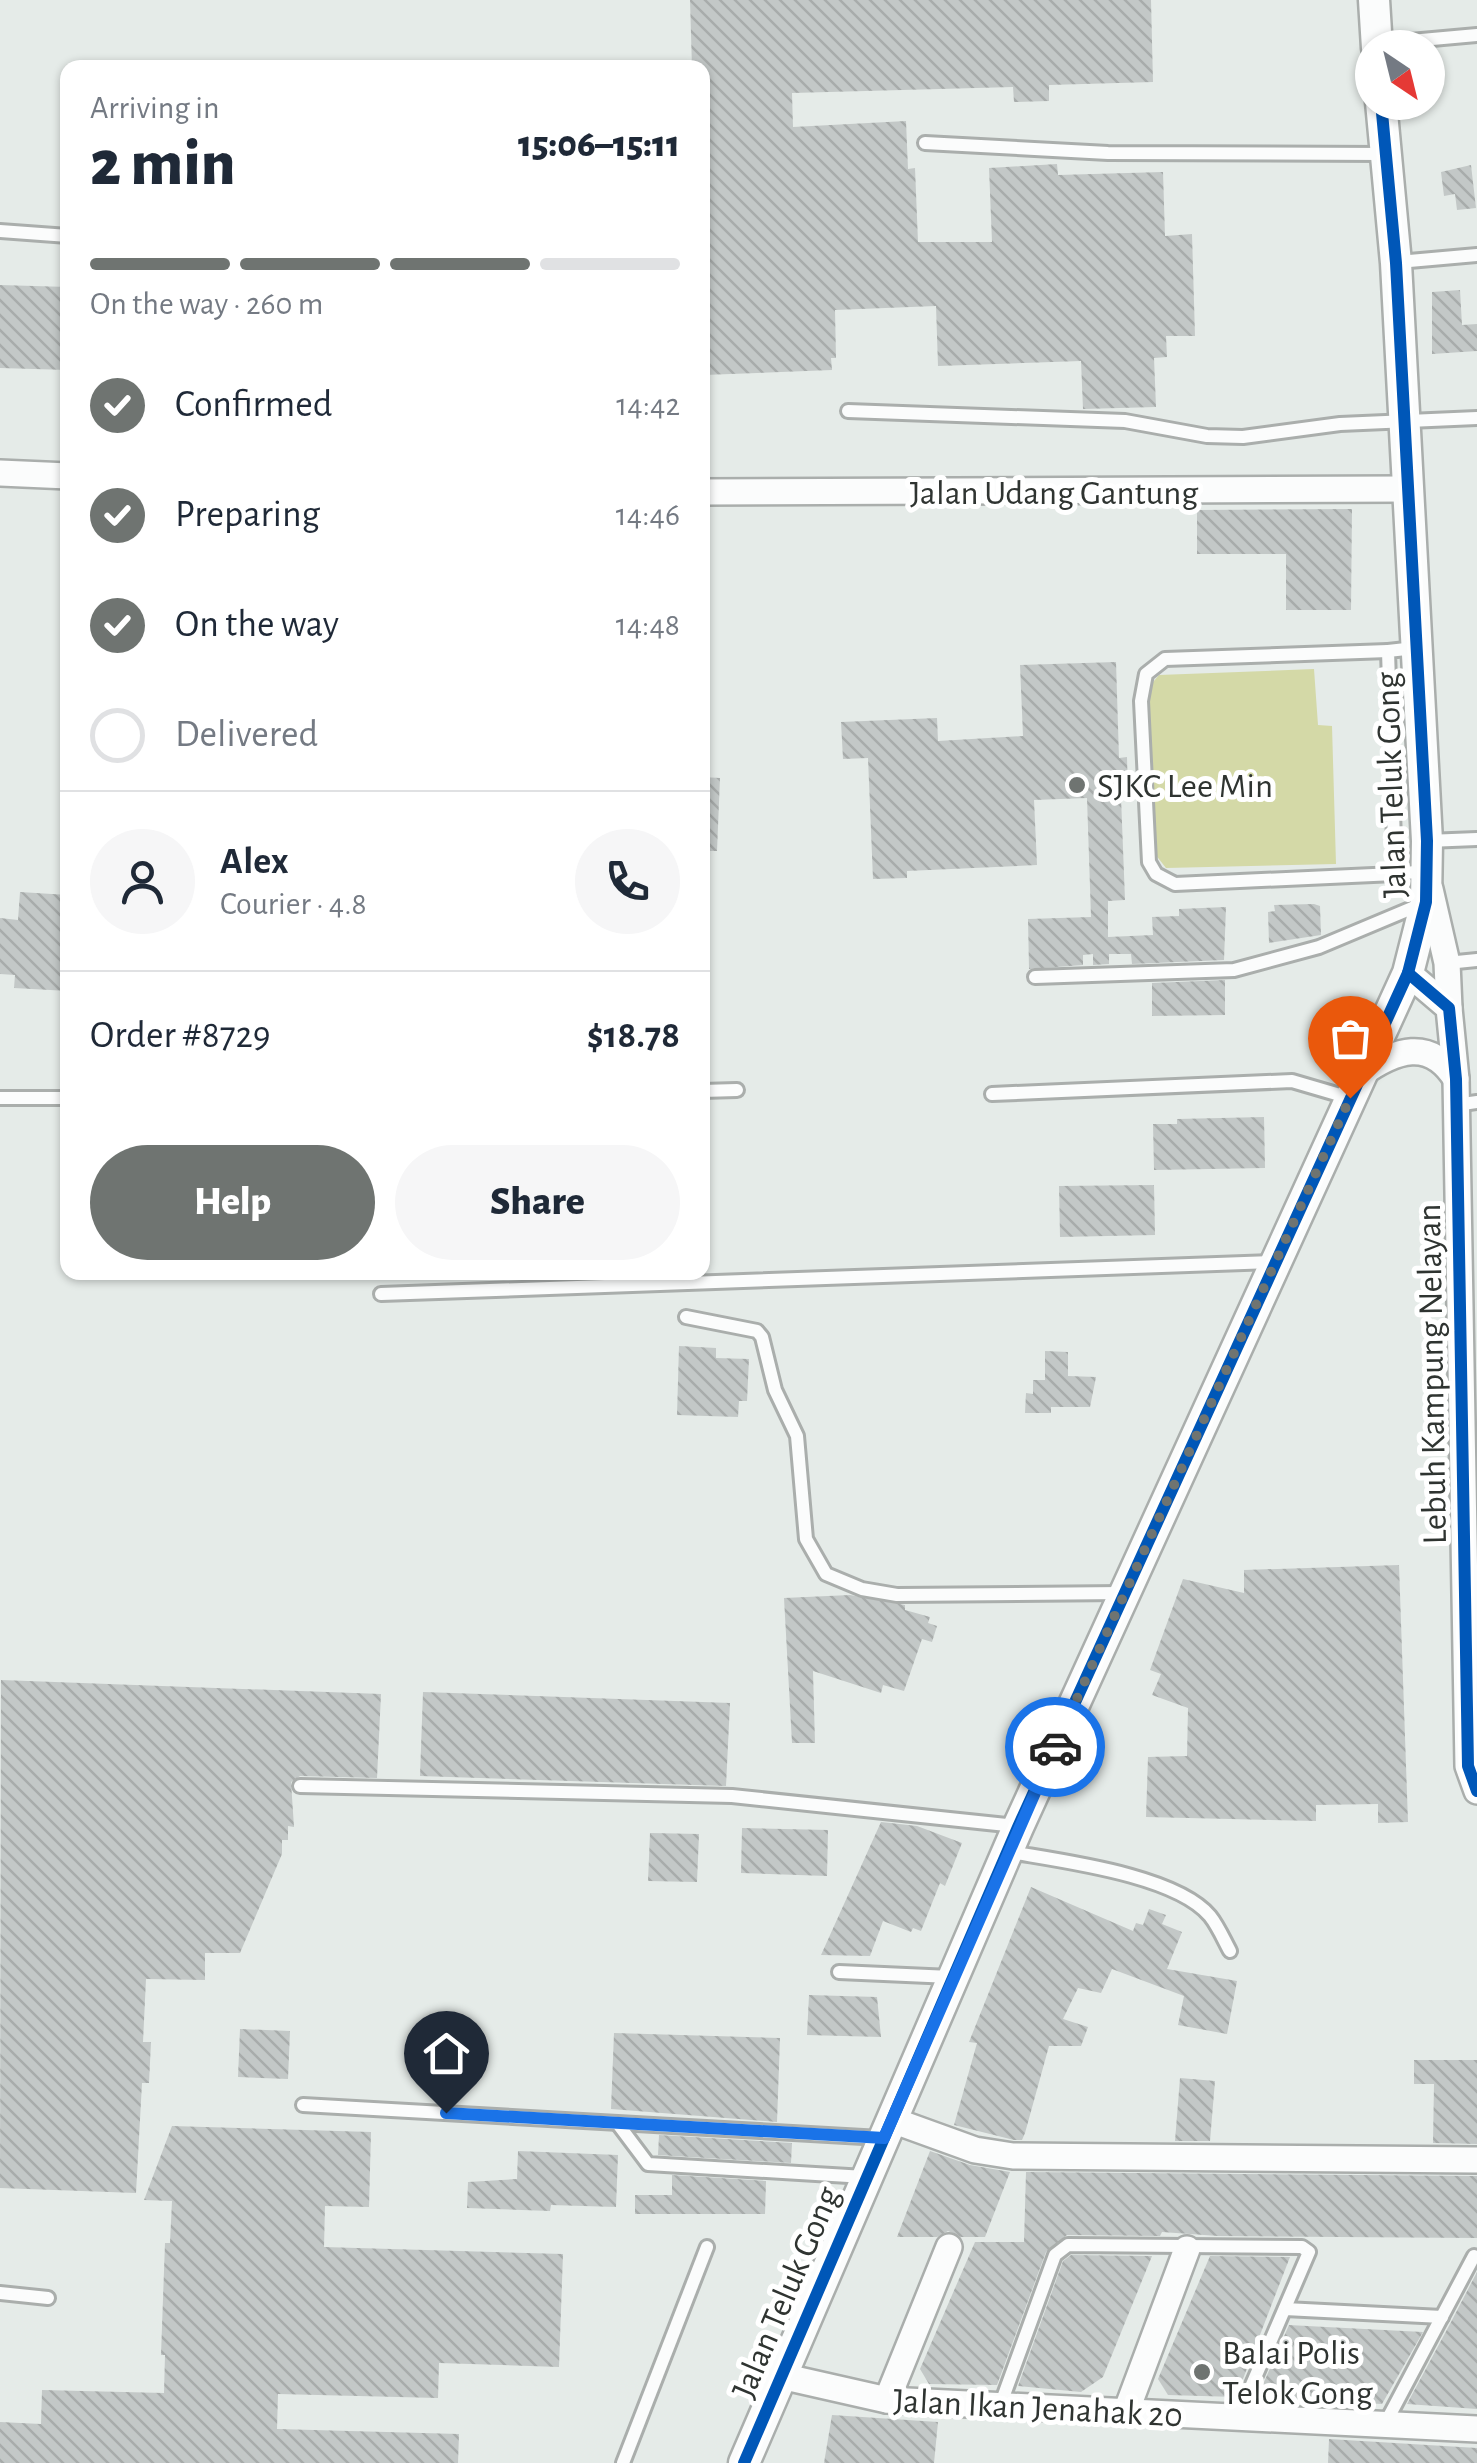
<!DOCTYPE html>
<html lang="en">
<head>
<meta charset="utf-8">
<style>
  :root { --surface:#fff; --page:#f6f6f7; --text:#1f2937; --muted:#747a83; --line:#e0e1e3; --accent:#6f7471 }
  body { margin:0; font-family:"Alegreya Sans",sans-serif; background:var(--page); color:var(--text); height:100vh; display:flex; flex-direction:column; font-size:38px; white-space:nowrap }
  * { box-sizing:border-box; margin:0 }
  p { font-size:32px; color:var(--muted) }
  .icon { flex:none; width:55px; height:55px; fill:none; stroke:currentColor; stroke-width:2; stroke-linecap:round; stroke-linejoin:round }
  .map { position:relative; flex:1; overflow:hidden }
  .panel { position:absolute; left:60px; top:60px; width:650px; height:1220px; display:flex; flex-direction:column; background:var(--surface); border-radius:20px; box-shadow:0 2px 8px #0004 }
  .panel>* { flex:none }
  .needle { width:65px; rotate:145deg }
  .buttons { position:absolute; left:1355px; top:30px; display:grid; gap:20px }
  .buttons a { display:grid; place-items:center; width:90px; height:90px; border-radius:50%; background:var(--surface); box-shadow:0 2px 8px #0004; font-size:50px }
  .pin { position:absolute; display:grid; place-items:center; width:85px; height:85px; color:#fff; margin:-102px -42px; border-radius:50% 50% 50% 0; rotate:-45deg; box-shadow:0 0 10px #0007 }
  .pin .icon { rotate:45deg }
  .courier { position:absolute; display:grid; place-items:center; width:100px; height:100px; margin:-50px; border:8px solid #1a73e8; border-radius:50%; background:#fff; color:#222; box-shadow:0 2px 12px #0007 }
  .summary em { font-style:normal; font-weight:800 }
  .summary div { display:flex; flex-direction:column-reverse }
  .summary { display:flex; align-items:center; justify-content:space-between; height:170px; padding:0 30px }
  h1 { font-size:65px; font-weight:800; line-height:75px }
  .bar { display:grid; grid-template-columns:repeat(4,1fr); gap:15px 10px; align-content:center; height:120px; padding:0 30px }
  .bar i { height:12px; border-radius:8px; background:var(--line) }
  .bar .active { background:var(--accent) }
  .bar p { grid-column:span 4 }
  .line { display:flex; align-items:center; gap:25px; padding:0 30px; border-top:2px solid var(--line) }
  .line div { flex:1 }
  .round { display:grid; place-items:center; flex:none; width:105px; height:105px; border-radius:52px; background:var(--page) }
  ol { padding:0 30px; list-style:none }
  li { display:flex; align-items:center; gap:30px; height:110px }
  li p { margin-inline-start:auto }
  li .icon { padding:10px; border-radius:50%; background:var(--accent); color:#fff; stroke-width:4 }
  li:last-child { color:var(--muted) }
  li i { width:55px; height:55px; border:5px solid var(--line); border-radius:50% }
  .primary-button { display:flex; gap:20px; margin-top:auto; padding:20px 30px }
  .primary-button a { flex:1; height:115px; border-radius:60px; background:var(--accent); color:#fff; font-size:40px; font-weight:800; line-height:115px; text-align:center }
  .primary-button a+a { background:var(--page); color:var(--text) }
  .map>svg:first-child { display:block }
  .park { fill:#d4d9a7 }
  .building { fill:url(#building-back-hatch) }
  .lines { fill:none; stroke-linecap:round; stroke-linejoin:round }
  .service-casing { stroke:#aaaeac; stroke-width:18 }
  .minor-casing { stroke:#aaaeac; stroke-width:30 }
  .tertiary-casing { stroke:#aaaeac; stroke-width:35 }
  .service { stroke:#fbfcfc; stroke-width:12 }
  .minor { stroke:#fbfcfc; stroke-width:25 }
  .tertiary { stroke:#fbfcfc; stroke-width:30 }
  .cycleway-casing { stroke:#fff; stroke-width:19 }
  .cycleway { stroke:#0057b8; stroke-width:12 }
  .done { stroke:#6f7471; stroke-width:10; stroke-dasharray:0 18 }
  .route { stroke:#1a73e8; stroke-width:12 }
  .poi-dot { fill:#6f7471; stroke:#fff; stroke-width:4 }
  .labels { text-anchor:middle; stroke-width:10; stroke-linejoin:round; paint-order:stroke }
  .street-label { font-size:35px; fill:#2f3431; stroke:#fff }
  .poi-label { font-size:35px; fill:#2f3431; stroke:#fff; text-anchor:start }
</style>
</head>
<body>
<div class="map">
<svg width="1477" height="2463" viewBox="0 0 1477 2463">
  <defs>
    <pattern id="building-back-hatch" width="6" height="6" patternUnits="userSpaceOnUse" patternTransform="scale(2.5)"><rect width="6" height="6" fill="#c3c8c7"/><path d="M-1 5l2 2M0 0l6 6M5-1l2 2" fill="none" stroke="#a8acab"/></pattern>
  </defs>
  <rect width="100%" height="100%" fill="#e5ebe8"/>
  <!-- park -->
  <polygon class="park" points="1314,669 1318,725 1332,726 1336,864 1166,868 1155,854 1148,688 1159,675"/>
  <!-- building -->
  <g class="building">
    <polygon points="690,0 1151,0 1153,82 1049,85 1049,101 1014,102 1013,87 792,93 793,127 906,121 908,169 915,168 918,242 992,242 989,168 1057,164 1058,175 1163,172 1165,236 1192,234 1195,336 1166,336 1167,357 1154,358 1156,407 1083,409 1081,361 938,366 936,306 835,310 836,358 831,358 832,370 704,375 702,68 692,68"/>
    <polygon points="1471,165 1476,208 1457,210 1455,194 1444,196 1441,172"/>
    <polygon points="0,285 68,287 68,370 0,368"/>
    <polygon points="1460,290 1462,325 1477,324 1477,351 1432,354 1432,292"/>
    <polygon points="1352,509 1351,610 1286,610 1286,554 1197,554 1197,510"/>
    <polygon points="1116,662 1119,758 1127,757 1128,796 1121,797 1125,900 1108,901 1108,937 1153,935 1152,917 1179,916 1179,909 1226,907 1224,960 1132,964 1131,954 1109,954 1109,964 1093,965 1093,954 1083,955 1083,965 1029,969 1028,919 1091,917 1087,798 1034,800 1037,865 907,871 907,878 873,879 868,758 843,759 841,722 937,718 938,741 1023,736 1020,665"/>
    <polygon points="702,777 720,778 717,851 702,851"/>
    <polygon points="20,892 68,895 68,991 14,988 15,975 0,974 0,918 18,920"/>
    <polygon points="1314,904 1320,906 1321,935 1269,943 1268,912 1275,911 1274,905"/>
    <polygon points="1225,980 1225,1015 1152,1016 1152,983"/>
    <polygon points="1264,1117 1265,1168 1154,1170 1153,1124 1177,1124 1177,1119"/>
    <polygon points="1154,1185 1155,1235 1060,1237 1059,1186"/>
    <polygon points="679,1346 716,1348 716,1358 749,1359 747,1401 739,1401 738,1417 677,1415"/>
    <polygon points="1045,1351 1068,1352 1068,1376 1096,1377 1090,1407 1051,1407 1051,1413 1025,1413 1026,1393 1033,1394 1033,1380 1045,1380"/>
    <polygon points="1399,1565 1408,1822 1378,1823 1378,1804 1316,1805 1316,1821 1146,1817 1148,1757 1187,1756 1188,1708 1152,1695 1161,1674 1150,1670 1183,1579 1244,1593 1244,1570"/>
    <polygon points="850,1595 905,1605 905,1610 930,1617 928,1623 937,1626 932,1642 922,1639 904,1691 883,1685 881,1693 813,1671 815,1743 792,1743 784,1598"/>
    <polygon points="1,1680 381,1694 377,1778 300,1776 291,1782 294,1827 288,1826 288,1840 282,1840 282,1854 240,1953 205,1953 205,1980 146,1979 143,2042 151,2042 149,2083 142,2083 136,2193 0,2188"/>
    <polygon points="423,1692 730,1703 726,1786 420,1776"/>
    <polygon points="881,1822 917,1826 962,1843 945,1886 940,1883 921,1931 913,1928 911,1932 883,1921 870,1956 821,1955"/>
    <polygon points="742,1828 828,1830 827,1876 741,1873"/>
    <polygon points="650,1833 699,1834 697,1882 648,1881"/>
    <polygon points="1031,1887 1133,1931 1136,1923 1143,1925 1149,1909 1166,1915 1162,1924 1182,1932 1167,1969 1237,1981 1227,2034 1178,2025 1184,1996 1112,1969 1101,1993 1078,1988 1063,2019 1088,2027 1081,2046 1049,2046 1025,2133 1022,2140 1014,2140 954,2125 977,2043 969,2042"/>
    <polygon points="809,1995 877,1997 881,2037 807,2035"/>
    <polygon points="240,2029 290,2031 288,2079 238,2077"/>
    <polygon points="614,2033 780,2038 777,2122 611,2109"/>
    <polygon points="1414,2060 1477,2060 1477,2144 1433,2143 1434,2084 1414,2084"/>
    <polygon points="1180,2078 1215,2081 1210,2141 1175,2141"/>
    <polygon points="172,2126 371,2132 369,2207 325,2206 324,2247 563,2254 559,2367 439,2363 438,2398 278,2394 277,2429 459,2434 458,2463 0,2463 0,2422 41,2424 42,2390 164,2393 165,2355 161,2355 165,2243 170,2243 172,2201 144,2200"/>
    <polygon points="659,2135 792,2143 791,2163 658,2155"/>
    <polygon points="518,2151 618,2155 616,2207 551,2205 550,2211 467,2208 468,2182 517,2179"/>
    <polygon points="930,2151 970,2165 1010,2172 985,2237 961,2237 948,2231 937,2237 897,2237"/>
    <polygon points="1026,2172 1477,2176 1477,2238 1218,2236 1162,2232 1160,2236 1067,2235 1046,2252 997,2385 929,2384 920,2369 975,2242 1024,2242"/>
    <polygon points="672,2175 766,2181 765,2214 635,2214 635,2195 672,2195"/>
    <polygon points="1071,2255 1152,2256 1103,2377 1081,2392 1018,2386 1063,2261"/>
    <polygon points="1210,2256 1290,2257 1236,2397 1168,2395 1158,2379"/>
    <polygon points="1477,2272 1477,2409 1407,2404 1451,2322"/>
    <polygon points="1289,2325 1326,2327 1423,2332 1382,2404 1257,2398"/>
    <polygon points="832,2415 938,2422 934,2463 824,2463"/>
    <polygon points="1329,2439 1477,2448 1477,2463 1328,2463"/>
  </g>
  <g class="lines">
    <defs>
      <g id="service">
        <polyline points="1377,44 1477,35"/>
        <polyline points="925,143 1108,153 1385,154"/>
        <polyline points="0,231 68,236"/>
        <polyline points="1398,262 1477,255"/>
        <polyline points="848,411 1125,421 1207,436 1243,437 1340,424 1477,418"/>
        <polyline points="1415,648 1388,651 1395,874 1426,871"/>
        <polyline points="1388,651 1165,659 1146,674 1141,701 1149,862 1156,874 1175,884 1395,874"/>
        <polyline points="1427,841 1477,839"/>
        <polyline points="1447,963 1477,960"/>
        <polyline points="1035,977 1234,970 1319,947 1424,903"/>
        <polyline points="702,1091 737,1090"/>
        <polyline points="992,1094 1292,1081 1350,1098"/>
        <polyline points="0,1098 68,1098"/>
        <polyline points="1456,1105 1477,1102"/>
        <polyline points="381,1294 1273,1262"/>
        <polyline points="686,1317 757,1331 762,1337 775,1390 797,1436 806,1539 826,1574 862,1589 897,1595 1123,1593"/>
        <polyline points="300,1786 732,1796 1016,1826"/>
        <path d="M1010,1852C1061,1861 1176,1875 1210,1916C1218,1926 1224,1940 1230,1951"/>
        <polyline points="839,1972 951,1977"/>
        <polyline points="303,2105 881,2138"/>
        <polyline points="618,2124 648,2164 865,2177"/>
        <polyline points="0,2293 48,2298"/>
        <polyline points="1285,2309 1442,2317"/>
        <polyline points="1000,2406 1055,2255 1068,2245 1302,2247 1309,2252 1238,2417"/>
        <polyline points="1385,2424 1474,2256"/>
        <polyline points="623,2463 707,2247"/>
      </g>
      <g id="minor">
        <polyline points="0,473 68,476"/>
        <polyline points="702,492 1405,489"/>
        <polyline points="1430,889 1447,963 1449,1008"/>
        <polyline points="1408,973 1449,1008 1456,1079 1468,1766 1477,1791"/>
        <path d="M1361,1074C1395,1050 1430,1037 1456,1079"/>
        <polyline points="892,2120 975,2150 1013,2156 1477,2160"/>
        <polyline points="781,2376 887,2400 1477,2429"/>
        <polyline points="887,2400 949,2247"/>
        <polyline points="1126,2412 1187,2249"/>
      </g>
      <g id="tertiary">
        <polyline points="1374,0 1377,48"/>
        <polyline points="744,2463 1018,1827 1408,973 1426,902 1427,841 1396,263 1381,102"/>
      </g>
    </defs>
    <!-- service casing -->
    <use href="#service" class="service-casing"/>
    <!-- minor casing -->
    <use href="#minor" class="minor-casing"/>
    <!-- tertiary casing -->
    <use href="#tertiary" class="tertiary-casing"/>
    <!-- service -->
    <use href="#service" class="service"/>
    <!-- minor -->
    <use href="#minor" class="minor"/>
    <!-- tertiary -->
    <use href="#tertiary" class="tertiary"/>
    <defs>
      <g id="cycleway">
        <polyline points="1408,973 1449,1008 1456,1079 1468,1766 1477,1791"/>
        <polyline points="744,2463 1018,1827 1408,973 1426,902 1427,841 1396,263 1381,102"/>
      </g>
    </defs>
    <!-- cycleway casing -->
    <use href="#cycleway" class="cycleway-casing"/>
    <!-- cycleway -->
    <use href="#cycleway" class="cycleway"/>
  </g>
  <g class="lines">
    <!-- done -->
    <polyline class="done" points="1055,1747 1350,1098"/>
    <!-- route -->
    <polyline class="route" points="446,2113 884,2138 1055,1747"/>
  </g>
  <!-- markers -->
  <g class="poi-dot">
    <circle cx="1077" cy="785" r="10"/>
    <circle cx="1202" cy="2372" r="10"/>
  </g>
  <g class="labels">
    <!-- street labels -->
    <g class="street-label">
      <text x="1054" y="504">Jalan Udang Gantung</text>
      <text transform="translate(1390 785) rotate(-92)" y="12">Jalan Teluk Gong</text>
      <text transform="translate(1431 1374) rotate(-91)" y="12">Lebuh Kampung Nelayan</text>
      <text transform="translate(785 2292) rotate(-67)" y="12">Jalan Teluk Gong</text>
      <text transform="translate(1038 2407) rotate(3)" y="12">Jalan Ikan Jenahak 20</text>
    </g>
    <!-- poi labels -->
    <g class="poi-label">
      <text x="1097" y="797">SJKC Lee Min</text>
      <text x="1222" y="2364">Balai Polis<tspan x="1222" dy="40">Telok Gong</tspan></text>
    </g>
  </g>
</svg>
<div class="buttons">
<a><svg class="needle" viewBox="-14 -14 28 28"><path d="M0-13l5 13h-10z" fill="#e53935"/><path d="M0 13l5-13h-10z" fill="#747a83"/></svg></a>
</div>
<div class="pin" style="left:1350px;top:1098px;background:#ea580c"><svg class="icon" aria-label="bag" viewBox="0 0 24 24"><path d="M5 8h14l-1 12H6zM9 8a3 3 0 0 1 6 0"/></svg></div>
<div class="pin" style="left:446px;top:2113px;background:#1f2937"><svg class="icon" aria-label="home" viewBox="0 0 24 24"><path d="M3 11l9-7 9 7M6 9v11h12V9"/></svg></div>
<div class="courier" style="left:1055px;top:1747px"><svg class="icon" aria-label="car" viewBox="0 0 24 24"><path d="M5 17H2v-5l4-1 3-4h7l3 4 3 1v5h-3M9 17h6M6 11h13"/><circle cx="7" cy="17" r="2"/><circle cx="17" cy="17" r="2"/></svg></div>
<section class="panel">
<div class="summary"><div><h1>2 min</h1><p>Arriving in</p></div><em>15:06–15:11</em></div>
<div class="bar"><i class="active"></i><i class="active"></i><i class="active"></i><i></i><p>On the way · 260 m</p></div>
<ol>
<li><svg class="icon" aria-label="check" viewBox="0 0 24 24"><path d="M5 12l5 5 9-10"/></svg>Confirmed<p>14:42</p></li>
<li><svg class="icon" aria-label="check" viewBox="0 0 24 24"><path d="M5 12l5 5 9-10"/></svg>Preparing<p>14:46</p></li>
<li><svg class="icon" aria-label="check" viewBox="0 0 24 24"><path d="M5 12l5 5 9-10"/></svg>On the way<p>14:48</p></li>
<li><i></i>Delivered</li>
</ol>
<div class="line" style="height:180px"><a class="round"><svg class="icon" aria-label="person" viewBox="0 0 24 24"><circle cx="12" cy="8" r="4"/><path d="M4 21q1-7 8-7t8 7"/></svg></a><div><b>Alex</b><p>Courier · 4.8</p></div><a class="round"><svg class="icon" aria-label="phone" viewBox="0 0 24 24"><path d="M5 4h4l2 5-3 2q2 4 5 5l2-3 5 2v4C11 20 4 13 5 4z"/></svg></a></div>
<div class="line" style="height:130px"><div>Order #8729</div><b>$18.78</b></div>
<div class="primary-button"><a>Help</a><a>Share</a></div>
</section>
</div>
</body>
</html>
